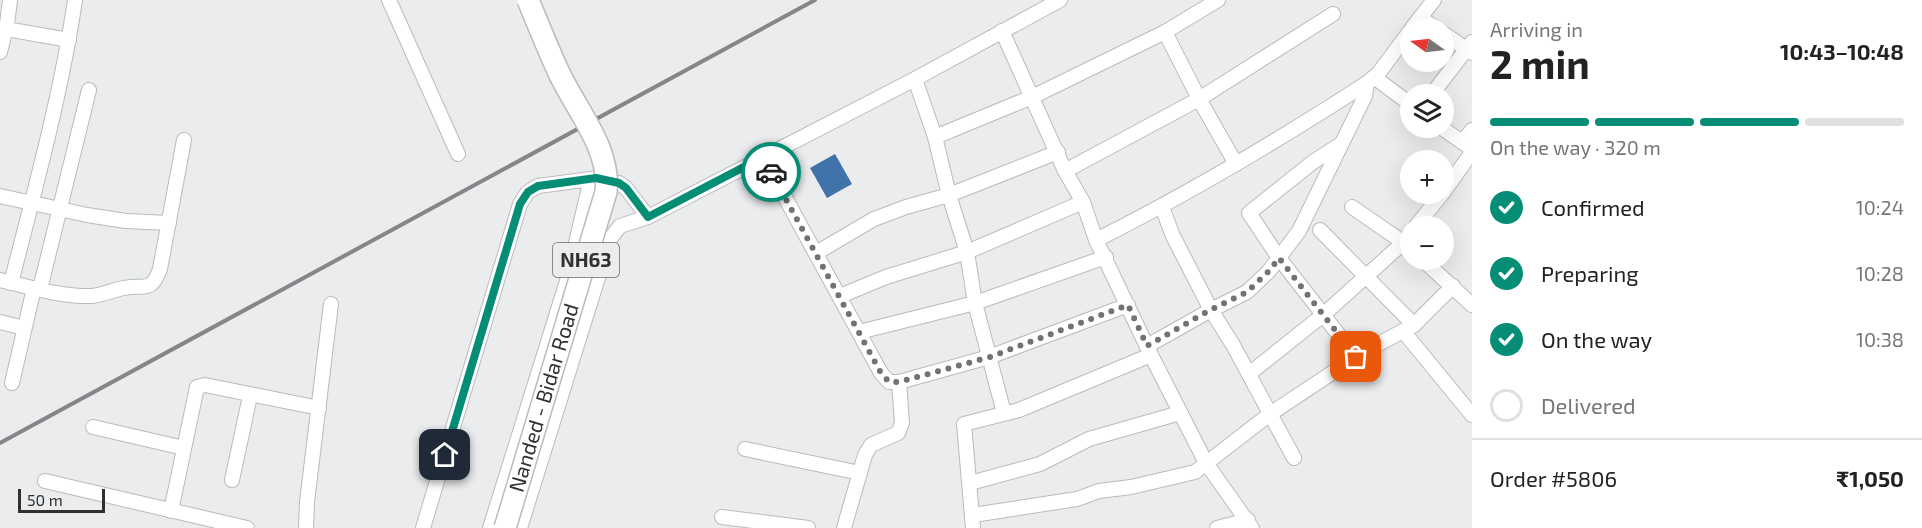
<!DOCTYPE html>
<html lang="en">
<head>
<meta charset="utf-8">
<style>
  :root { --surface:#fff; --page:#f2f2f2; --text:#222; --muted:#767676; --line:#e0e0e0; --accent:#058e75 }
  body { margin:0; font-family:"Exo 2",sans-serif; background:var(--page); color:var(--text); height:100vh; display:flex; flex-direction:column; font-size:22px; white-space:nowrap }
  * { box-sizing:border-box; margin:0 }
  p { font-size:20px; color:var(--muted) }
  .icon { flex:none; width:33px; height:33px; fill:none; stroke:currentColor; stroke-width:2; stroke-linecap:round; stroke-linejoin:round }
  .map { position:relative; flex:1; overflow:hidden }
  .sheet { display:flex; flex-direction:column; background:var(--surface); width:450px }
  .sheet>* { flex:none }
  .needle { width:39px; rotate:284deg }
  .fabs { position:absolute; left:1400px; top:18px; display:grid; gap:12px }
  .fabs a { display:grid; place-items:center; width:54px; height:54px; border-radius:50%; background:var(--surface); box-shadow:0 6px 24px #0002; font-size:30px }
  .scale { position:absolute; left:18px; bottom:15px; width:87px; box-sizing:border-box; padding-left:6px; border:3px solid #2f3031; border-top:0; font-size:16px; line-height:21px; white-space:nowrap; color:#2f3031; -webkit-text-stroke:4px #eaecee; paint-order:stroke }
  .pin { position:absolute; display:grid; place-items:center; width:51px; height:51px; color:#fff; margin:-26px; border-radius:12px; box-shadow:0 3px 9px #0006 }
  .courier { position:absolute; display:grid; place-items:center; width:60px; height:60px; margin:-30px; border:4px solid #058e75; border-radius:50%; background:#fff; color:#222; box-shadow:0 2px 8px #0007 }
  .head em { font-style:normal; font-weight:700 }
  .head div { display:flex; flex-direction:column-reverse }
  .head { display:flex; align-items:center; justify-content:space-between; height:102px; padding:0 18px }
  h1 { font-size:39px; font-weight:700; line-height:45px }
  .bar { display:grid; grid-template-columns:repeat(4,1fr); gap:9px 6px; align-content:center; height:72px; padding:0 18px }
  .bar i { height:8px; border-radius:4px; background:var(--line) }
  .bar .selected { background:var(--accent) }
  .bar p { grid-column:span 4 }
  .line { display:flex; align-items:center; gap:15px; padding:0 18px; border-top:2px solid var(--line) }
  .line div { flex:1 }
  ol { padding:0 18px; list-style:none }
  li { display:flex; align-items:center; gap:18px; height:66px }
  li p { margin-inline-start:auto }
  li .icon { padding:6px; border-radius:50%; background:var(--accent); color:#fff; stroke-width:4 }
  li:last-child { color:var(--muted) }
  li i { width:33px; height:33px; border:3px solid var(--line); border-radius:50% }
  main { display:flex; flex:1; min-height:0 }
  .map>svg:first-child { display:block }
  .building { fill:#4073a9 }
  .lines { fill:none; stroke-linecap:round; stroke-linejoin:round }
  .minor-casing { stroke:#b9bbbd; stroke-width:16 }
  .minor { stroke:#fff; stroke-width:14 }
  .rail { stroke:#858688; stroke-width:4 }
  .highway-bridge-casing { stroke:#b9bbbd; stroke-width:24; stroke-linecap:butt }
  .highway-bridge { stroke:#fff; stroke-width:21 }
  .done { stroke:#707273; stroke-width:6; stroke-dasharray:0 10.8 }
  .route { stroke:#058e75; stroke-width:8 }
  .labels { text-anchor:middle; stroke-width:6; stroke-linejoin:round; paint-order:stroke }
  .shield { fill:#eaecee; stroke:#67686a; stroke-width:1.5 }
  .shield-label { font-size:20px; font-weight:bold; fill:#2f3031 }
  .street-label { font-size:21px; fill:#2f3031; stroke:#eaecee }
</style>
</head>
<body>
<main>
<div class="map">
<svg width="1472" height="528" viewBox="0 0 1472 528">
  <rect width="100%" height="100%" fill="#eaecee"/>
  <!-- building -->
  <polygon class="building" points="835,154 852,184 827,198 810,168"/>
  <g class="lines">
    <defs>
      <g id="minor">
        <polyline points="389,0 458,154"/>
        <polyline points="1420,18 1436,28"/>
        <polyline points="0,28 69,40"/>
        <polyline points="1412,28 1434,0"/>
        <polyline points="1002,31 1065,171 1083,202 1096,240 1151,355 1206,463 1252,528"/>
        <polyline points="1165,32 1199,99 1236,164"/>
        <polyline points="1443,33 1472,53"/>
        <polyline points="0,52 7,24 10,0"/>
        <polyline points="1374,77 1410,104"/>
        <polyline points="915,79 935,137 949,195 967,252 975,303 1004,413"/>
        <polyline points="1432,94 1472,42"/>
        <polyline points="1442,128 1472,149"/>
        <polyline points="935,137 1032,97 1165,32 1218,0"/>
        <polyline points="1462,142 1472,130"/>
        <polyline points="1341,144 1313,162 1249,213 1279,258 1356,357"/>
        <polyline points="763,157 881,373 889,382 899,382 989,357 1128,305"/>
        <polyline points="1065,171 1199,99 1333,14"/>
        <polyline points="1443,193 1472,152"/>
        <polyline points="0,196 87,215 126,221 169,223"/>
        <polyline points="1162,207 1173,236 1211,310 1233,345 1294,458"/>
        <polyline points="1352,207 1410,247"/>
        <polyline points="1416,226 1442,194"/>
        <polyline points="1320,230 1414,325"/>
        <path d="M1096,240C1190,193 1279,140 1367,83L1378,74L1410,31"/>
        <polyline points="816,253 874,219 906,207 949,195 1058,152"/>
        <polyline points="1423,260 1472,305"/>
        <path d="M0,280C30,287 61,297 92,296C103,295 113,290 124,288C144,284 151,294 160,269L184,140"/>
        <path d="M11,283C35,189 61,95 75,0"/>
        <polyline points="40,289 89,90"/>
        <polyline points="840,296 886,277 967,252 1083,202"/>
        <polyline points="0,322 24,328"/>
        <polyline points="1403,331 1472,415"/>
        <polyline points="859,332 975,303 1106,257"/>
        <polyline points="1147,346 1211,310 1247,292 1269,271 1299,231 1365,96 1367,83"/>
        <polyline points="1249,374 1323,315 1404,242 1410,235"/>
        <polyline points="12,383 34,288"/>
        <polyline points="93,427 184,448"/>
        <polyline points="745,449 860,473"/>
        <polyline points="232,480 250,396"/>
        <polyline points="45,481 247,528"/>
        <polyline points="970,483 1040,464 1089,439 1180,413"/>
        <polyline points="171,511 197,387 205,385 319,408"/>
        <polyline points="973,515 1077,499 1099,491 1131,487 1195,472 1270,414 1362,353 1414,325 1453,286"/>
        <polyline points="722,517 808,528"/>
        <polyline points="306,528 307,502 331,304"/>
        <polyline points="423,528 520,204 528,192 538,186 591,179"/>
        <polyline points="490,528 567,281 591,179 596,178 619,183 626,188 648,217"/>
        <polyline points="520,528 610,239 620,226 648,217 915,79 1060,0"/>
        <polyline points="844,528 865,455 871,445 898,433 902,423 899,382"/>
        <polyline points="973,528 964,424 1019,410 1151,355"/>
        <polyline points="1217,528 1248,520"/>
      </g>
    </defs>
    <!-- minor casing -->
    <use href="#minor" class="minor-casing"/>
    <!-- minor -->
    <use href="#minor" class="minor"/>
    <!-- rail -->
    <polyline class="rail" points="0,443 815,0"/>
    <defs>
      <g id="highway-bridge">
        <path id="s1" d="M505,528L606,192C611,149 577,111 559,73C548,49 538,24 528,0"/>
      </g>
    </defs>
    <!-- highway-bridge casing -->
    <use href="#highway-bridge" class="highway-bridge-casing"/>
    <!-- highway-bridge -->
    <use href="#highway-bridge" class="highway-bridge"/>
  </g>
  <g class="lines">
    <!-- done -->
    <polyline class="done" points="771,172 881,373 889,382 899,382 990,357 1128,305 1147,346 1210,310 1247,292 1269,271 1279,258 1356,357"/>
    <!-- route -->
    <polyline class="route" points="445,455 520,204 528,192 538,186 596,178 619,183 626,188 648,217 763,157 771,172"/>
  </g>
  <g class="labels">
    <!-- shield labels -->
    <rect class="shield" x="553" y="243" width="66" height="34" rx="4.5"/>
    <g class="shield-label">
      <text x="586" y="267">NH63</text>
    </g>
    <!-- street labels -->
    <g class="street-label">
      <text dy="7" stroke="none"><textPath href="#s1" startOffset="136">Nanded - Bidar Road</textPath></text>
    </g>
  </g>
</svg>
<div class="fabs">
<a><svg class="needle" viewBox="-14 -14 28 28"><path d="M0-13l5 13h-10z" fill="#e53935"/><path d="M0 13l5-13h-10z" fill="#767676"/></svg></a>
<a><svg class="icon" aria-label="layers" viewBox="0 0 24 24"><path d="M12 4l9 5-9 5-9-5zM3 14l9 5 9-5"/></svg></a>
<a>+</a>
<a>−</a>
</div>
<div class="scale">50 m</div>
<div class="pin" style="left:1356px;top:357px;background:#ea580c"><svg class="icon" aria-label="bag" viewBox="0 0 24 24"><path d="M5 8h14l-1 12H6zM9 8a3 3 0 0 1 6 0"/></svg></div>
<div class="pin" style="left:445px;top:455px;background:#1f2937"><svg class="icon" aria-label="home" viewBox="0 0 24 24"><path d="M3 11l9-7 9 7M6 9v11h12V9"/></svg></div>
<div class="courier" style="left:771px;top:172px"><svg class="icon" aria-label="car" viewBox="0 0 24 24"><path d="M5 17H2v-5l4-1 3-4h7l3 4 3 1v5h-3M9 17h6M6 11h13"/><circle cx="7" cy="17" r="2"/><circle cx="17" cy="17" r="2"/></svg></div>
</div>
<section class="sheet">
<div class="head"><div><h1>2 min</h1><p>Arriving in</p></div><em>10:43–10:48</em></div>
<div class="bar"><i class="selected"></i><i class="selected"></i><i class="selected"></i><i></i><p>On the way · 320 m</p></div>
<ol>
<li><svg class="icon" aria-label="check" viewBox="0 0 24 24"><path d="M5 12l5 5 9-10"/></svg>Confirmed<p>10:24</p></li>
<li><svg class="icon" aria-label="check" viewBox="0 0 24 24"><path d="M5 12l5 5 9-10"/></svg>Preparing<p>10:28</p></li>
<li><svg class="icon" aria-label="check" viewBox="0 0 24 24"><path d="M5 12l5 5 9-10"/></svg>On the way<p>10:38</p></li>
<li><i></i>Delivered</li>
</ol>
<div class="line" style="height:78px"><div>Order #5806</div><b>₹1,050</b></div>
</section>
</main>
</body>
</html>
